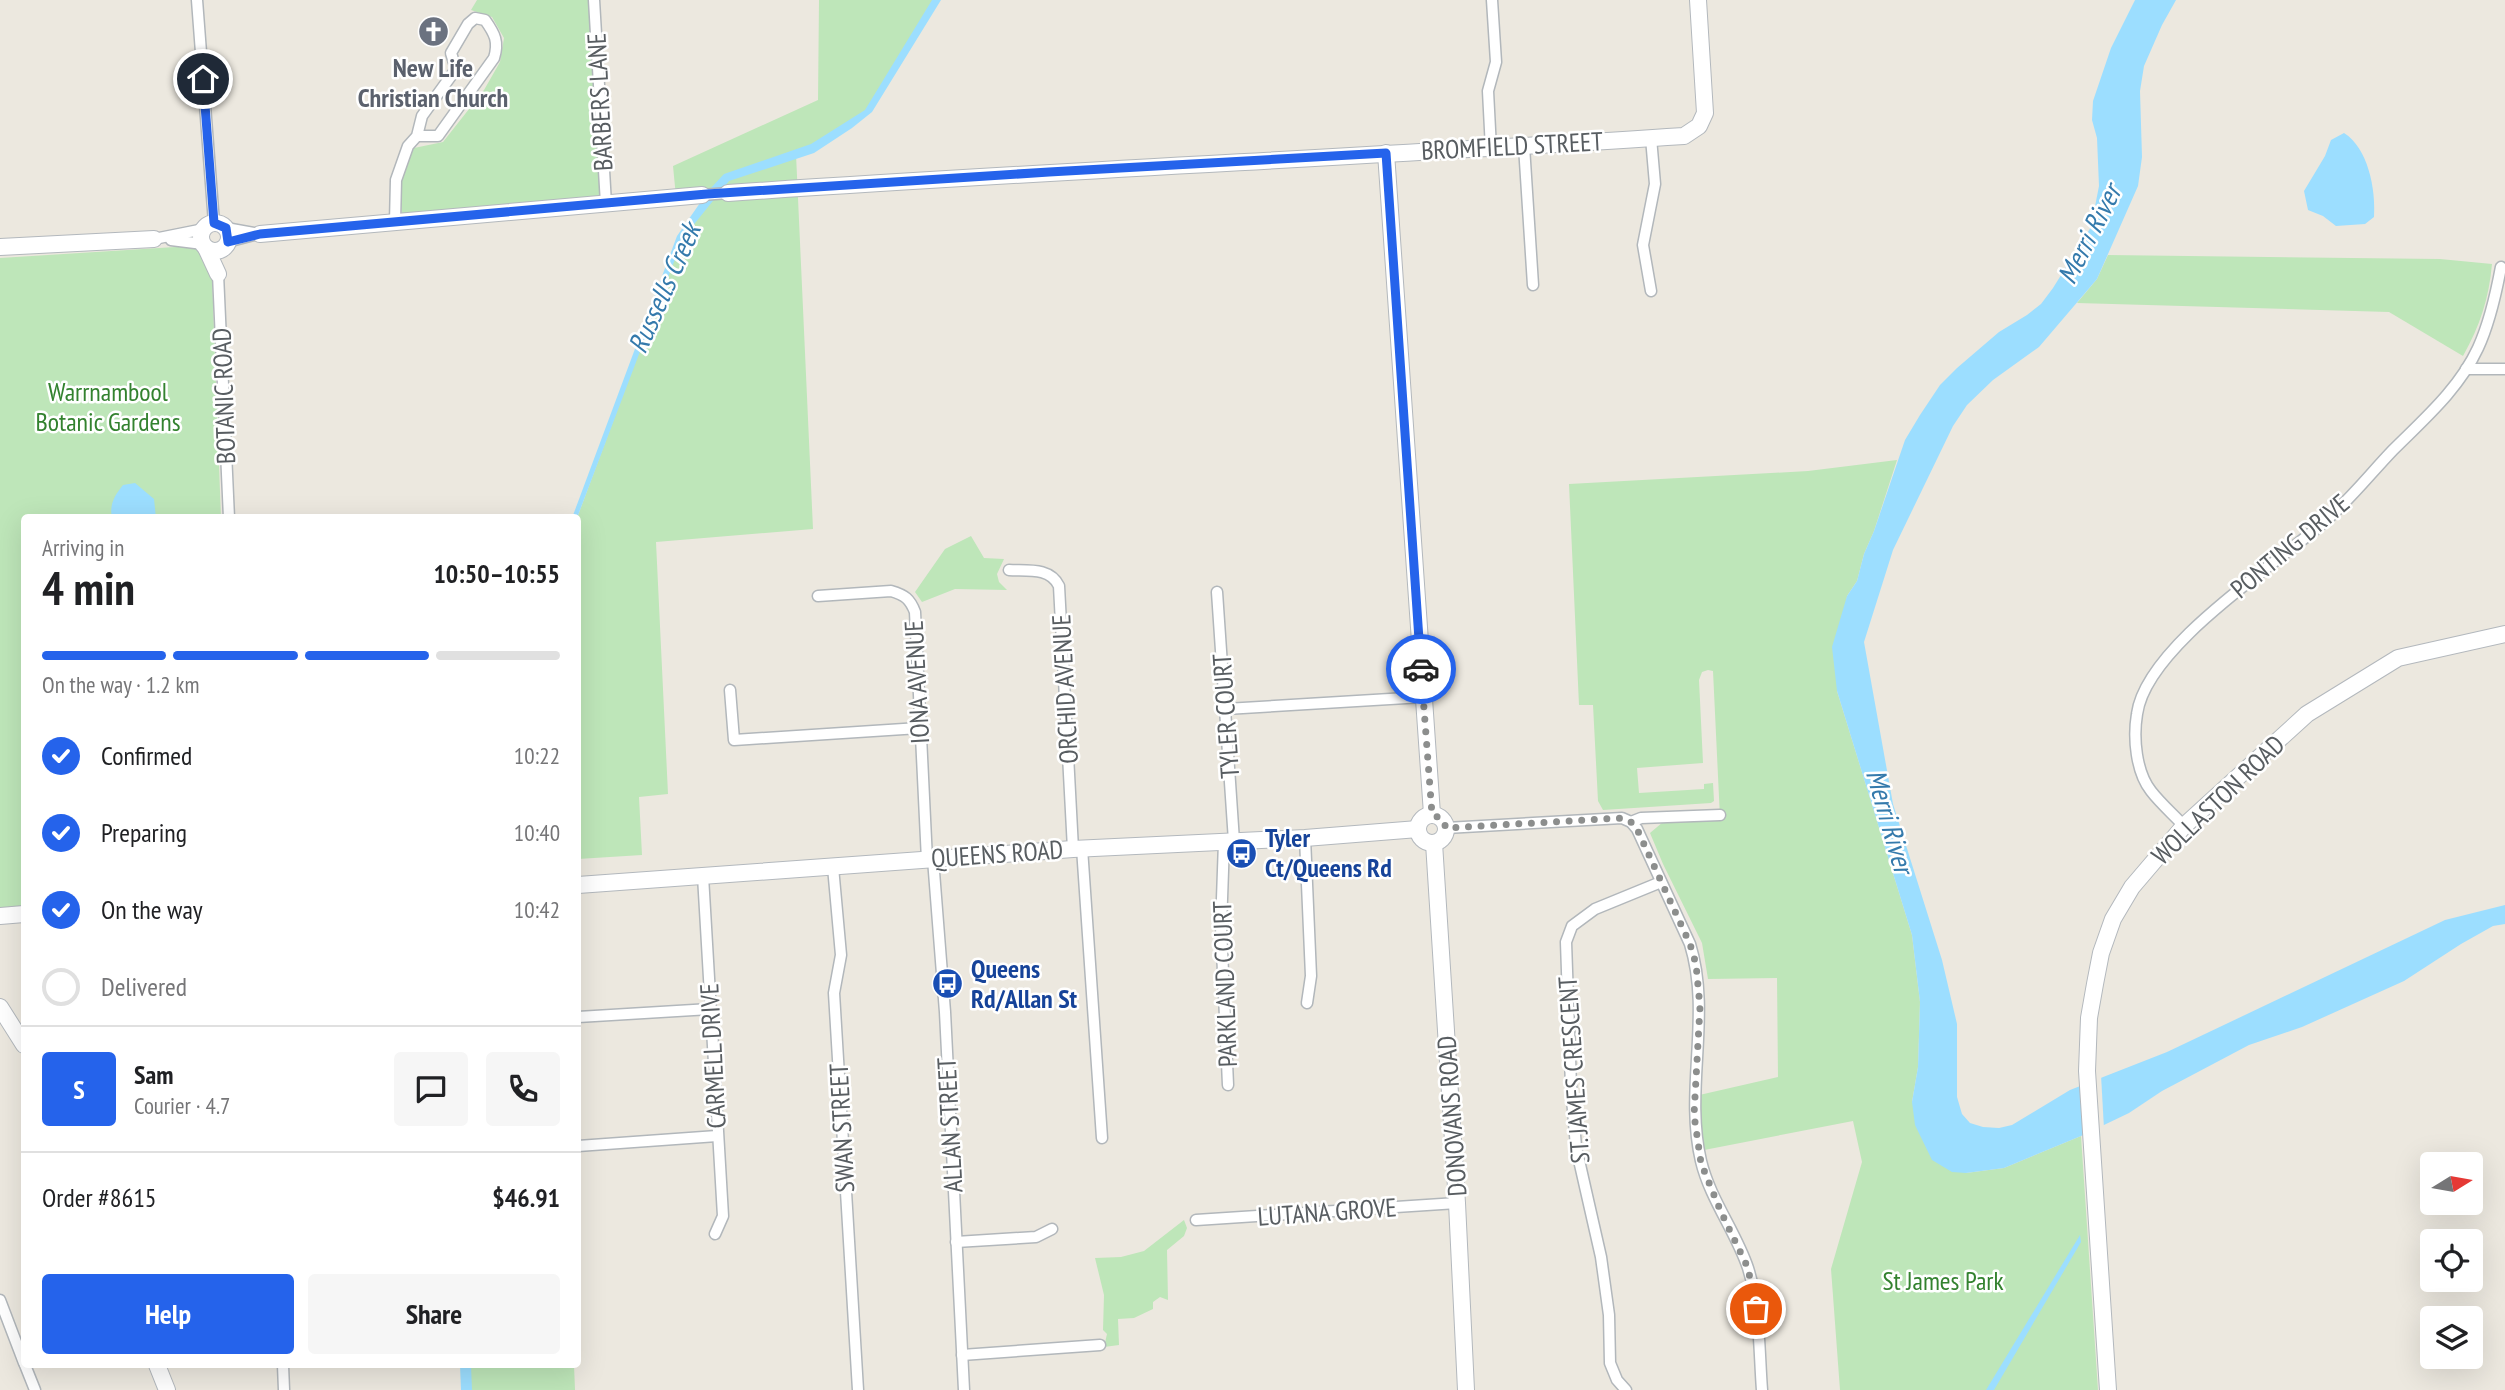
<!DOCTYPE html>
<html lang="en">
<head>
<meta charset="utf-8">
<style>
  :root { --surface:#fff; --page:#f6f6f6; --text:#202124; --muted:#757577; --line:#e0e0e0; --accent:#2563eb }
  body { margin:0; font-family:"PT Sans Narrow",sans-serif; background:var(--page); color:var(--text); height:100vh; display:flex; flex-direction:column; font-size:26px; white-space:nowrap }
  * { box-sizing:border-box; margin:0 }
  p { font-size:23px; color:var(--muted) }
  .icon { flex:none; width:38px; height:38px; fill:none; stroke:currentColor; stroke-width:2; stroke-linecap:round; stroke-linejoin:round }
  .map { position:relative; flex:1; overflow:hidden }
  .panel { position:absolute; left:21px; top:514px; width:560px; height:854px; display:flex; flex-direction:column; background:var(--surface); border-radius:7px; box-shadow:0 7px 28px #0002 }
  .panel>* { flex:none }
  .needle { width:46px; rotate:79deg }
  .controls { position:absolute; left:2420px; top:1152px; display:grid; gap:14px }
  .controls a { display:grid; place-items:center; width:63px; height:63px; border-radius:7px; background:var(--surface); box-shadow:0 7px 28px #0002; font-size:35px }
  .pin { position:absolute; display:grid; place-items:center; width:60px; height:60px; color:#fff; margin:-30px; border:4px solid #fff; border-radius:50%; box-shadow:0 2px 7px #0007 }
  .courier { position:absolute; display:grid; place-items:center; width:70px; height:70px; margin:-35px; border:5px solid #2563eb; border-radius:50%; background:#fff; color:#222; box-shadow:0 2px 9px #0007 }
  .overview em { font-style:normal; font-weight:700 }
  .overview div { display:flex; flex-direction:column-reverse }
  .overview { display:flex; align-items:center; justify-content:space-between; height:119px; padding:0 21px }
  h1 { font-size:46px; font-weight:700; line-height:52px }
  .bar { display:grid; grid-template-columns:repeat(4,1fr); gap:10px 7px; align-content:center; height:84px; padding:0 21px }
  .bar i { height:9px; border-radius:5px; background:var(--line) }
  .bar .on { background:var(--accent) }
  .bar p { grid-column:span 4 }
  .line { display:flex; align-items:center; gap:18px; padding:0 21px; border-top:2px solid var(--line) }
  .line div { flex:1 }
  .round { display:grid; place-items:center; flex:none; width:74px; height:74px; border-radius:7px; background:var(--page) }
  ol { padding:0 21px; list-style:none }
  li { display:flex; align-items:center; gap:21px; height:77px }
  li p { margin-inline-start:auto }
  li .icon { padding:7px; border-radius:50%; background:var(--accent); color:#fff; stroke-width:4 }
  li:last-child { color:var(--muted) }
  li i { width:38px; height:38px; border:4px solid var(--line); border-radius:50% }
  .cta { display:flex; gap:14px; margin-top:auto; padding:14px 21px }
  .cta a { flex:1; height:80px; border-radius:7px; background:var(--accent); color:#fff; font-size:28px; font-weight:700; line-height:80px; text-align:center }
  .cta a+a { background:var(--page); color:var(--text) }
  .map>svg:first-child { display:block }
  .green { fill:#bee6b9 }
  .water { fill:#9cdeff }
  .pier { fill:#ece8df }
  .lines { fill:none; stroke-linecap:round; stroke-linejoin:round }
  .street-casing { stroke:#b2b7bb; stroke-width:13 }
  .secondary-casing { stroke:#b3b8bd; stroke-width:18 }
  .street { stroke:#fff; stroke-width:10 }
  .secondary { stroke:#fff; stroke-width:16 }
  .done { stroke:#8c8e8d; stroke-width:7; stroke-dasharray:0 12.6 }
  .route { stroke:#2563eb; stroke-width:9 }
  .labels { text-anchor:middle; stroke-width:5; stroke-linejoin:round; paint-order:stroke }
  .worship-label { font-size:26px; font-weight:bold; fill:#5b616d; stroke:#fff }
  .street-label { font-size:26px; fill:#585d61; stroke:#fff }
  .park-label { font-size:26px; fill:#33822f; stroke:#fff }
  .transit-label { font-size:26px; font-weight:bold; fill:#164399; stroke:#fff; text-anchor:start }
  .water-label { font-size:28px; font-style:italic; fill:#347aac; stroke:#fff }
</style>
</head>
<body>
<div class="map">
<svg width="2505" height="1390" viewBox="0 0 2505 1390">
  <rect width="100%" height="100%" fill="#ece8df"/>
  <!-- green -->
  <g class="green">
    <path d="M477,0H594L606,204L403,221C399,189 398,177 414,148L443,142L484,90L500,62L504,38L492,17L471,10Z"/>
    <polygon points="819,0 937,0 870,110 796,154 813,529 656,542 668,794 639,797 642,855 578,859 577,518 682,236 718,194 676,197 673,166 818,100"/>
    <path d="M191,246C204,252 207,263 212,276L221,518H24V907L0,908V258Z"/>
    <path d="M2108,255L2440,259L2492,264C2489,298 2480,326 2463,356L2389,312L2077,303L2097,279Z"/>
    <polygon points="1897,460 1874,531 1864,554 1857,581 1847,596 1837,691 1912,935 1920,1002 1918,1067 1912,1102 1966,1173 2004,1168 2081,1136 2098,1390 1840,1390 1831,1269 1862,1162 1853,1121 1699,1151 1695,1096 1778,1077 1777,978 1708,979 1702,943 1663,864 1650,833 1663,822 1720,818 1713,671 1708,670 1702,672 1699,680 1703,763 1637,768 1639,793 1704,789 1704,784 1713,783 1714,801 1711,803 1603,810 1598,801 1593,705 1579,705 1569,484 1808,471"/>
    <polygon points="971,536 984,558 1004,559 997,574 999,582 1007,590 955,589 922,602 915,592 945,549"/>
    <polygon points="1184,1220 1187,1228 1184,1236 1167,1250 1168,1300 1160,1297 1153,1302 1153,1309 1134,1318 1118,1319 1119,1345 1104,1347 1107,1334 1103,1330 1104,1295 1095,1258 1121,1257 1144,1251"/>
    <polygon points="464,1365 574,1365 575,1390 465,1390"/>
  </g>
  <!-- water -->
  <g class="water">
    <polygon points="932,0 941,0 872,112 852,128 814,153 729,181 683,238 577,518 572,518 677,236 709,190 724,174 811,144 865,110"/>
    <polygon points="2135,0 2176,0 2162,25 2144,66 2140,91 2142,157 2138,186 2097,279 2039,347 1993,380 1967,405 1953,426 1893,550 1864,642 1893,804 1942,960 1957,1024 1957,1097 1962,1114 1970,1123 1983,1127 1999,1128 2012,1125 2070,1090 2167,1052 2445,920 2505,905 2505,924 2493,926 2461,944 2404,981 2302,1027 2249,1045 2162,1091 2129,1113 2081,1136 2004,1168 1966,1173 1952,1172 1932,1160 1915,1125 1912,1102 1918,1067 1920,1002 1912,935 1837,691 1832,647 1847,596 1857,581 1864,554 1874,531 1905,440 1920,415 1940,385 1957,368 1999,332 2027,315 2041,304 2053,288 2091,227 2099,186 2097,138 2092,120 2093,101 2111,48"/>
    <path d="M2344,133C2368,148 2376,189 2374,217L2365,224L2336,226L2323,216L2308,210L2304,191L2325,156L2331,140Z"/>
    <path d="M135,483L154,499L156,518H112C109,504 115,495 123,485Z"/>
    <polygon points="2080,1235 2081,1242 1994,1390 1986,1390"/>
    <polygon points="460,1365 471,1365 472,1390 461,1390"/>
  </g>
  <!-- pier -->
  <polygon class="pier" points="2101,1075 2104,1129 2088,1137 2084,1082"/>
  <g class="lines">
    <defs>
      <g id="street">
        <polyline points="197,0 214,223"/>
        <polyline points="594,0 606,204"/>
        <polyline points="1651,138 1655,184 1643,245 1651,291"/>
        <polyline points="1524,146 1533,285"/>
        <polyline points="1491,149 1488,91 1496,62 1492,0"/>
        <polyline points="702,195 728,193"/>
        <path d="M395,222L396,180L408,146L417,136L422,116L456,69L451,53L468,24L475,18L485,20C495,34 499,42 494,58L438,136H417"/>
        <polyline points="226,228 260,234"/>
        <polyline points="154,239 204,229"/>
        <polyline points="171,240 203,244"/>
        <polyline points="227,242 254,235"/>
        <polyline points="218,274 229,518"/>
        <polyline points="2466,369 2505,369"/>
        <path d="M1009,570C1027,571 1050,567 1059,586L1073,849"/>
        <polyline points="1217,592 1234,841"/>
        <path d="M818,596L891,591C905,595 910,599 915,612L927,860"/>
        <polyline points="730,690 734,740 919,728"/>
        <polyline points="1226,709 1423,697"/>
        <polyline points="1631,822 1641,818 1720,815"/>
        <path d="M2184,826C2173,814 2161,804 2151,791C2136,772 2133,738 2137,714C2146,647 2274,566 2323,523C2349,501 2370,474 2393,450C2424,419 2459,389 2478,348C2490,322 2496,294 2501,267"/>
        <path d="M1446,828L1622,818L1631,822L1637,829L1690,944C1712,1015 1684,1089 1701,1161C1710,1199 1736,1232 1748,1268C1760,1306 1759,1351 1762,1390"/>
        <polyline points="1305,838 1311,976 1307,1003"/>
        <polyline points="1224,842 1221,927 1228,1085"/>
        <polyline points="1082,848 1102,1138"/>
        <polyline points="933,859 945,1012 964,1390"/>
        <polyline points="833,867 841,955 834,993 858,1390"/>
        <polyline points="703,876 723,1216 715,1234"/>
        <polyline points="578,1017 710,1009"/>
        <polyline points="578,1146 717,1136"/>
        <polyline points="1196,1220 1457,1203"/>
        <polyline points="956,1242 1036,1237 1052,1229"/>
        <polyline points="0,1300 24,1363"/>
        <polyline points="962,1355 1100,1345"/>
        <polyline points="25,1365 35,1390"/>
        <polyline points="283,1365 284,1390"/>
        <polyline points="1626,1390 1617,1380 1610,1363 1609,1315 1601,1257 1576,1147 1571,1086 1566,942 1572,926 1595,909 1661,882"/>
      </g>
      <g id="secondary">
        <polyline points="1386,153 1432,814"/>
        <path d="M728,193C1046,171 1365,157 1684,136L1699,126L1705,113L1698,0"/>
        <circle cx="215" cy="237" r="14"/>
        <polyline points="260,234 702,195"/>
        <polyline points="0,247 154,239"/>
        <polyline points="206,248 218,274"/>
        <circle cx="1432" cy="829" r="14"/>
        <polyline points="1434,843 1457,1203 1466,1390"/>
        <polyline points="578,885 1073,849 1305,838 1418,829"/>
        <polyline points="0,916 24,914"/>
        <polyline points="0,1007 24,1045"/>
        <polyline points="157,1365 167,1390"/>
        <polyline points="2108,1390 2087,1071 2089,1018 2095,984 2101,953 2113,919 2132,887 2184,826 2307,714 2398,658 2505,634"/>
      </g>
    </defs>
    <!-- street casing -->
    <use href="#street" class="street-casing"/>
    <!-- secondary casing -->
    <use href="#secondary" class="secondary-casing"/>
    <!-- street -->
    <use href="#street" class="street"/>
    <!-- secondary -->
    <use href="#secondary" class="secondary"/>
  </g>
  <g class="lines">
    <!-- done -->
    <polyline class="done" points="1421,669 1432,814 1443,820 1446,828 1622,818 1631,822 1637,829 1690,944 1696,964 1700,1007 1694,1115 1701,1163 1721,1212 1748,1268 1756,1309"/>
    <!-- route -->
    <polyline class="route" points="203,79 214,223 226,228 228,242 260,234 707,194 1049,172 1386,153 1421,669"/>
  </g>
  <!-- icons -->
  <defs>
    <symbol id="church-disc" viewBox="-11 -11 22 22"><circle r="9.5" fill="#6b7280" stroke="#fff"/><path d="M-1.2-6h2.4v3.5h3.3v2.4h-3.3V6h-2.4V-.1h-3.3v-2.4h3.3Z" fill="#fff"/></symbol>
    <symbol id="bus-disc" viewBox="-11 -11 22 22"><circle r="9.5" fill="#1a4fb4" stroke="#fff"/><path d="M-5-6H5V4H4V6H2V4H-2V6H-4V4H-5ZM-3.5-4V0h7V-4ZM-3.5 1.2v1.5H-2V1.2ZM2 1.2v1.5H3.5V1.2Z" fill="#fff"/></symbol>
  </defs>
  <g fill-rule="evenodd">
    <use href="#church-disc" x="416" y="14" width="35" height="35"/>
    <use href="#bus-disc" x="1224" y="836" width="35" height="35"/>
    <use href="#bus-disc" x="930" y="966" width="35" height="35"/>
  </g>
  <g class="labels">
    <!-- worship labels -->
    <g class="worship-label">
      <text x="433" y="77">New Life<tspan x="433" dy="30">Christian Church</tspan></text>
    </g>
    <!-- street labels -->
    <g class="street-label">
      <text transform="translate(600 102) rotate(-93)" y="9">BARBERS LANE</text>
      <text transform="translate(1512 146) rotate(-3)" y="9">BROMFIELD STREET</text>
      <text transform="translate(224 396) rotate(-92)" y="9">BOTANIC ROAD</text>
      <text transform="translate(2290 546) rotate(-40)" y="9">PONTING DRIVE</text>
      <text transform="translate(917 682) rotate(-93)" y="9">IONA AVENUE</text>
      <text transform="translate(1065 689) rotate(-93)" y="9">ORCHID AVENUE</text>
      <text transform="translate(1226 716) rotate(-94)" y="9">TYLER COURT</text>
      <text transform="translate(2218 800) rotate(-44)" y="9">WOLLASTON ROAD</text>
      <text transform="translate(997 854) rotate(-4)" y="9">QUEENS ROAD</text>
      <text transform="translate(1225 984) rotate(-92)" y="9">PARKLAND COURT</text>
      <text transform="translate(713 1056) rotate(-93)" y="9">CARMELL DRIVE</text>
      <text transform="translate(1574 1070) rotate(-94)" y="9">ST. JAMES CRESCENT</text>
      <text transform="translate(1452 1116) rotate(-94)" y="9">DONOVANS ROAD</text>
      <text transform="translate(950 1125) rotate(-93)" y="9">ALLAN STREET</text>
      <text transform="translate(842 1128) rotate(-93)" y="9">SWAN STREET</text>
      <text transform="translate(1327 1212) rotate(-4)" y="9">LUTANA GROVE</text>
    </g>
    <!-- park labels -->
    <g class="park-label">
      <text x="108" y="401">Warrnambool<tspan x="108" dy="30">Botanic Gardens</tspan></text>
      <text x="1943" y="1290">St James Park</text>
    </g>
    <!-- transit labels -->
    <g class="transit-label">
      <text x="1265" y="847">Tyler<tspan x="1265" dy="30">Ct/Queens Rd</tspan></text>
      <text x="971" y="978">Queens<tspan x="971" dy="30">Rd/Allan St</tspan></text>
    </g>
    <!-- water labels -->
    <g class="water-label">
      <text transform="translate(2089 234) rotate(-63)" y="10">Merri River</text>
      <text transform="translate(664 288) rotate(-66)" y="10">Russells Creek</text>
      <text transform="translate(1890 821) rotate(74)" y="10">Merri River</text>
    </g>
  </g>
</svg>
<div class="controls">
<a><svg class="needle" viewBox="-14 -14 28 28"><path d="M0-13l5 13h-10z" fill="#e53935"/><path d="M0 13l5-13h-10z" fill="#757577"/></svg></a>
<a><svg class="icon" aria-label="locate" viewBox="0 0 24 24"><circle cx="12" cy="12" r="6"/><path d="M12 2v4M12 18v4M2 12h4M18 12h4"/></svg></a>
<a><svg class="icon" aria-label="layers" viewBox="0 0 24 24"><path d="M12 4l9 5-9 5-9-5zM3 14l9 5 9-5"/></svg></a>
</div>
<div class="pin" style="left:1756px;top:1309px;background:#ea580c"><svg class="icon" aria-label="bag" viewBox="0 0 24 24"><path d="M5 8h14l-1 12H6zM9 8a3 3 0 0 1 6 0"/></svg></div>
<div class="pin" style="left:203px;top:79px;background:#1f2937"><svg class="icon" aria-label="home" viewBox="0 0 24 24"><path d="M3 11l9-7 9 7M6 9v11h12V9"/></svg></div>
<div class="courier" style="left:1421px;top:669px"><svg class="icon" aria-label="car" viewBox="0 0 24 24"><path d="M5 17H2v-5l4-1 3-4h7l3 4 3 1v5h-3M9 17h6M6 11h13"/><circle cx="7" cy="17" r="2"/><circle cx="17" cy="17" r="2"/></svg></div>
<section class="panel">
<div class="overview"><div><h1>4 min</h1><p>Arriving in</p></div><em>10:50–10:55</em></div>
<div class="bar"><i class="on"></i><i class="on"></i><i class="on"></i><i></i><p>On the way · 1.2 km</p></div>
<ol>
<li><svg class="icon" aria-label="check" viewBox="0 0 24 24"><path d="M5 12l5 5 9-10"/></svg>Confirmed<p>10:22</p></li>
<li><svg class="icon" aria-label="check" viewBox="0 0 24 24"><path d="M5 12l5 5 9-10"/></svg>Preparing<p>10:40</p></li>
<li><svg class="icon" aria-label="check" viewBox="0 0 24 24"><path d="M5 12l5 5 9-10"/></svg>On the way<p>10:42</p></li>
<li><i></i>Delivered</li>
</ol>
<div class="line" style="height:126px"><b class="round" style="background:var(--accent);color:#fff">S</b><div><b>Sam</b><p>Courier · 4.7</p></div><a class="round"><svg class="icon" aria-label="chat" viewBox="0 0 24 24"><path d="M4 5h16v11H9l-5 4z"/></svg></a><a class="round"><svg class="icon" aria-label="phone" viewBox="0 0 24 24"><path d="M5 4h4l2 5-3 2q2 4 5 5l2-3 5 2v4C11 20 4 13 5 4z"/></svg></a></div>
<div class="line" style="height:91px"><div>Order #8615</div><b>$46.91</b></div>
<div class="cta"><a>Help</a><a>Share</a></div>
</section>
</div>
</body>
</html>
